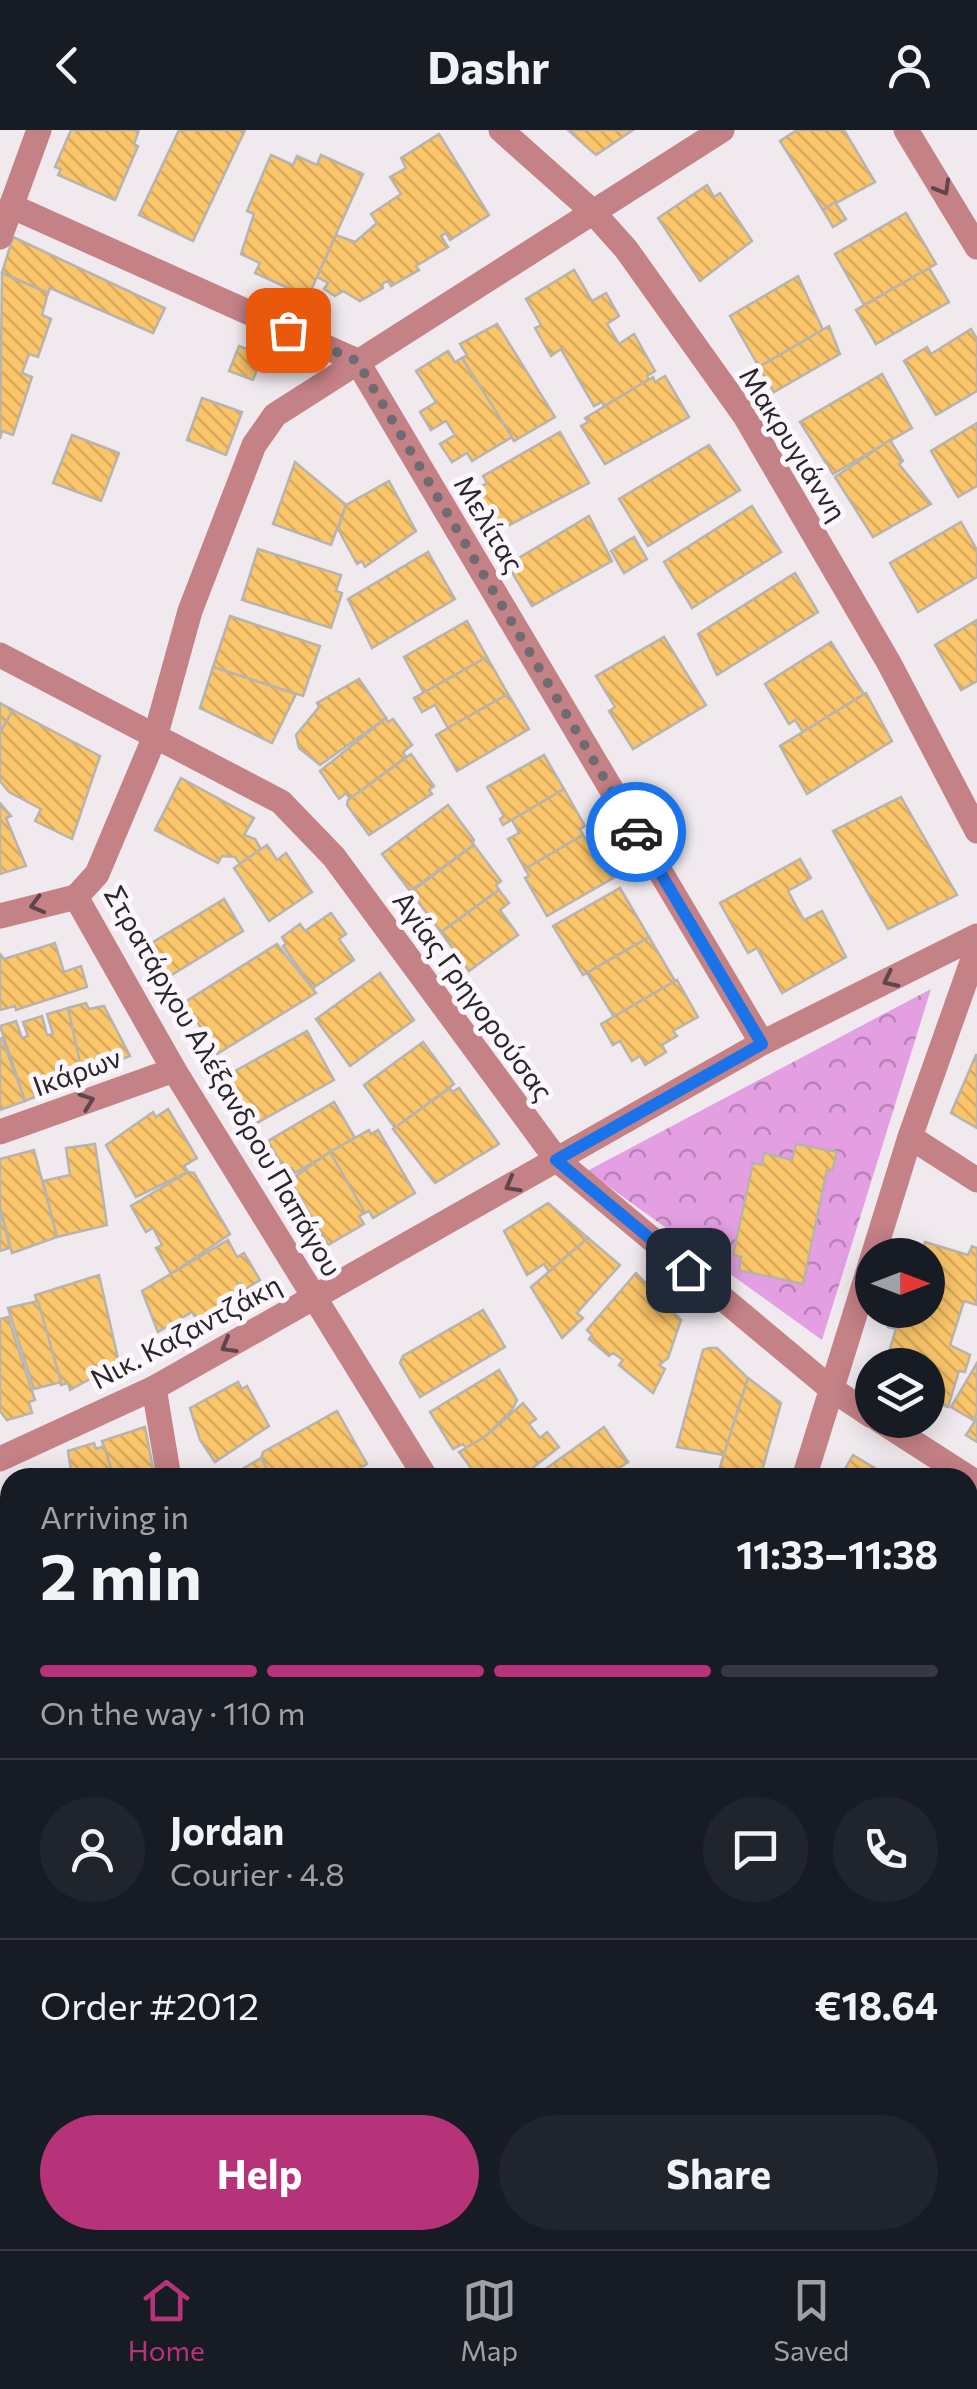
<!DOCTYPE html>
<html lang="en">
<head>
<meta charset="utf-8">
<style>
  :root { --surface:#171b24; --page:#20242c; --text:#f1f3f6; --muted:#9ea1a6; --line:#363941; --accent:#b6337a }
  body { margin:0; font-family:Commissioner,sans-serif; background:var(--page); color:var(--text); height:100vh; display:flex; flex-direction:column; font-size:38px; white-space:nowrap }
  * { box-sizing:border-box; margin:0 }
  p { font-size:32px; color:var(--muted) }
  .icon { flex:none; width:55px; height:55px; fill:none; stroke:currentColor; stroke-width:2; stroke-linecap:round; stroke-linejoin:round }
  .map { position:relative; flex:1; overflow:hidden }
  .panel { position:absolute; left:0px; top:1338px; width:978px; height:782px; display:flex; flex-direction:column; background:var(--surface); border-radius:30px 30px 0 0; box-shadow:0 5px 25px #0003 }
  .panel>* { flex:none }
  .needle { width:65px; rotate:90deg }
  .buttons { position:absolute; left:855px; top:1108px; display:grid; gap:20px }
  .buttons a { display:grid; place-items:center; width:90px; height:90px; border-radius:50%; background:var(--surface); box-shadow:0 5px 25px #0003; font-size:50px }
  .pin { position:absolute; display:grid; place-items:center; width:85px; height:85px; color:#fff; margin:-42px; border-radius:20px; box-shadow:0 5px 15px #0006 }
  .courier { position:absolute; display:grid; place-items:center; width:100px; height:100px; margin:-50px; border:8px solid #1a73e8; border-radius:50%; background:#fff; color:#222; box-shadow:0 2px 12px #0007 }
  .head em { font-style:normal; font-weight:700 }
  .head div { display:flex; flex-direction:column-reverse }
  .head { display:flex; align-items:center; justify-content:space-between; height:170px; padding:0 40px }
  h1 { font-size:65px; font-weight:700; line-height:75px }
  .bar { display:grid; grid-template-columns:repeat(4,1fr); gap:15px 10px; align-content:center; height:120px; padding:0 40px }
  .bar i { height:12px; border-radius:8px; background:var(--line) }
  .bar .active { background:var(--accent) }
  .bar p { grid-column:span 4 }
  .line { display:flex; align-items:center; gap:25px; padding:0 40px; border-top:2px solid var(--line) }
  .line div { flex:1 }
  .round { display:grid; place-items:center; flex:none; width:105px; height:105px; border-radius:52px; background:var(--page) }
  .action { display:flex; gap:20px; margin-top:auto; padding:20px 40px }
  .action a { flex:1; height:115px; border-radius:60px; background:var(--accent); color:#fff; font-size:40px; font-weight:700; line-height:115px; text-align:center }
  .action a+a { background:var(--page); color:var(--text) }
  header { display:flex; justify-content:space-between; align-items:center; height:130px; padding:0 40px; background:var(--surface); font-size:45px; font-weight:700 }
  .dock { display:flex; justify-content:space-around; align-items:center; height:140px; border-top:2px solid var(--line); background:var(--surface); font-size:28px; color:var(--muted) }
  .dock a { display:grid; justify-items:center; gap:5px }
  .dock .active { color:var(--accent) }
  .map>svg:first-child { display:block }
  .forest { fill:url(#forest-crowns) }
  .building { fill:url(#building-back-hatch); stroke:#b7b3ae; stroke-width:2.5 }
  .lines { fill:none; stroke-linecap:round; stroke-linejoin:round }
  .street { stroke:#c48186; stroke-width:25 }
  .secondary { stroke:#a94a56; stroke-width:25 }
  .oneway { stroke:#5f464a }
  .done { stroke:#6f6b6e; stroke-width:10; stroke-dasharray:0 18 }
  .route { stroke:#1a73e8; stroke-width:12 }
  .labels { text-anchor:middle; stroke-width:10; stroke-linejoin:round; paint-order:stroke }
  .street-label { font-size:28px; fill:#292729; stroke:#fdf7fd }
</style>
</head>
<body>
<header><svg class="icon" aria-label="back" viewBox="0 0 24 24"><path d="M15 5l-7 7 7 7"/></svg>Dashr<svg class="icon" aria-label="person" viewBox="0 0 24 24"><circle cx="12" cy="8" r="4"/><path d="M4 21q1-7 8-7t8 7"/></svg></header>
<div class="map">
<svg width="977" height="2119" viewBox="0 0 977 2119">
  <defs>
    <pattern id="forest-crowns" width="20" height="18" patternUnits="userSpaceOnUse" patternTransform="scale(2.5)"><rect width="20" height="18" fill="#e39fe2"/><path d="M2 6a3 3 0 1 1 6 0M12 15a3 3 0 1 1 6 0" fill="none" stroke="#b882b7"/></pattern>
    <pattern id="building-back-hatch" width="6" height="6" patternUnits="userSpaceOnUse" patternTransform="scale(2.5)"><rect width="6" height="6" fill="#fbc56a"/><path d="M-1 5l2 2M0 0l6 6M5-1l2 2" fill="none" stroke="#d7a95c"/></pattern>
  </defs>
  <rect width="100%" height="100%" fill="#f0eaef"/>
  <!-- forest -->
  <g class="forest">
    <polygon points="931,859 822,1210 587,1041"/>
    <polygon points="968,1744 977,1744 977,1896 968,1895"/>
    <polygon points="968,2028 977,2045 977,2110 964,2119 856,2119 864,2110 968,2110"/>
  </g>
  <!-- building -->
  <g class="building">
    <polygon points="71,0 139,0 134,14 138,16 115,70 58,45 61,39 55,37"/>
    <polygon points="179,0 245,0 193,111 139,85"/>
    <polygon points="568,0 633,0 596,25"/>
    <polygon points="797,0 844,0 875,52 823,80 780,11"/>
    <polygon points="439,4 489,85 450,110 446,103 441,106 448,117 416,136 419,140 391,156 388,151 382,154 383,158 360,171 343,161 335,166 324,159 328,153 317,147 336,105 355,112 377,93 371,84 401,64 390,47 406,38 401,28"/>
    <polygon points="271,25 293,35 297,26 317,35 321,25 363,44 308,167 255,143 260,133 241,124 254,84 247,81"/>
    <polygon points="707,55 714,67 720,63 752,111 700,151 658,88"/>
    <polygon points="835,72 846,89 833,97 823,80"/>
    <polygon points="906,83 936,134 864,175 835,124"/>
    <polygon points="13,107 165,178 153,203 50,158 48,163 2,143"/>
    <polygon points="929,138 949,172 876,214 856,180"/>
    <polygon points="574,140 592,171 606,163 619,186 607,194 619,214 634,204 655,241 647,246 649,250 604,276 602,272 594,276 561,219 551,226 535,198 541,195 526,169"/>
    <polygon points="2,143 48,163 42,185 51,189 38,227 29,224 22,243 32,247 13,305 2,301 0,309"/>
    <polygon points="798,146 823,200 759,237 730,186"/>
    <polygon points="497,194 555,287 514,311 462,228 467,225 460,214"/>
    <polygon points="829,196 840,224 774,262 759,237"/>
    <polygon points="971,199 977,209 977,261 936,285 904,231 927,217 931,224"/>
    <polygon points="239,216 263,225 253,250 229,241"/>
    <polygon points="448,221 455,232 462,228 512,307 472,331 467,323 452,332 440,314 455,305 446,291 431,300 420,282 436,272 416,241"/>
    <polygon points="882,244 912,298 833,344 800,292"/>
    <polygon points="665,246 689,287 605,334 581,296 588,292 585,288 653,247 655,252"/>
    <polygon points="202,268 242,282 226,325 187,310"/>
    <polygon points="977,293 977,356 958,367 931,321"/>
    <polygon points="560,302 589,353 500,400 477,359 487,353 483,346"/>
    <polygon points="72,305 119,323 101,371 53,353"/>
    <polygon points="890,310 903,331 899,334 931,374 873,407 835,347"/>
    <polygon points="709,315 740,360 648,416 619,369"/>
    <polygon points="295,332 346,375 331,415 273,394"/>
    <polygon points="389,351 416,401 365,437 362,431 357,434 338,399 346,375"/>
    <polygon points="752,376 781,422 692,478 664,432"/>
    <polygon points="589,386 612,431 532,476 510,439 519,433 517,429"/>
    <polygon points="961,392 977,420 977,447 918,482 890,433"/>
    <polygon points="634,407 647,429 624,443 611,421"/>
    <polygon points="258,419 341,445 336,461 342,463 331,498 242,470"/>
    <polygon points="428,422 455,469 372,518 348,469"/>
    <polygon points="795,443 818,482 717,545 698,504"/>
    <polygon points="230,486 320,516 303,566 213,537"/>
    <polygon points="977,490 977,551 961,560 935,515"/>
    <polygon points="467,491 487,527 424,563 404,527"/>
    <polygon points="664,507 706,575 633,619 609,581 615,577 596,546"/>
    <polygon points="831,512 864,564 803,602 795,590 789,594 765,554"/>
    <polygon points="487,527 508,564 448,598 435,575 422,582 414,568"/>
    <polygon points="213,537 296,564 272,613 200,578"/>
    <polygon points="359,549 386,588 320,635 299,618 296,605 319,577 317,573"/>
    <polygon points="866,563 892,611 807,664 780,616"/>
    <polygon points="508,564 529,599 457,641 436,605"/>
    <polygon points="0,573 13,580 0,603"/>
    <polygon points="13,580 100,626 72,709 35,691 41,679 9,662 0,651 0,603"/>
    <polygon points="386,588 388,592 393,589 412,615 403,622 406,627 350,669 346,663 339,669 320,641"/>
    <polygon points="411,624 434,656 429,660 432,664 369,705 347,675 348,670"/>
    <polygon points="544,625 564,659 503,695 500,689 504,686 487,657"/>
    <polygon points="181,648 254,688 244,705 255,709 261,719 240,734 235,727 222,726 218,733 155,700"/>
    <polygon points="564,659 585,696 580,699 583,705 525,739 508,709 519,703 512,690"/>
    <polygon points="901,667 957,765 888,799 833,701"/>
    <polygon points="0,673 11,686 6,688 26,736 0,744"/>
    <polygon points="448,675 474,710 472,716 410,761 382,724"/>
    <polygon points="583,705 587,711 592,708 615,747 547,786 525,748 529,746 525,739"/>
    <polygon points="267,715 277,730 286,723 312,762 269,791 234,738"/>
    <polygon points="474,715 501,751 496,755 499,760 441,802 411,762"/>
    <polygon points="800,729 811,748 788,761 804,790 822,781 846,827 782,863 757,818 748,823 720,773"/>
    <polygon points="620,758 649,807 583,845 553,796"/>
    <polygon points="499,760 509,773 500,780 518,805 469,841 441,802"/>
    <polygon points="224,769 243,801 170,846 150,814"/>
    <polygon points="331,783 346,804 339,809 354,830 313,858 283,816 286,814 282,807 300,794 305,801"/>
    <polygon points="649,807 675,851 614,887 587,843"/>
    <polygon points="55,813 64,842 81,836 87,857 16,880 15,876 0,880 0,824 4,829"/>
    <polygon points="277,814 316,863 217,924 185,872"/>
    <polygon points="380,843 414,890 350,936 316,889"/>
    <polygon points="677,850 698,887 673,901 677,906 662,915 666,922 645,935 640,926 632,931 620,911 613,915 601,894"/>
    <polygon points="86,873 89,879 104,876 130,926 114,932 115,940 90,949 87,942 82,944 68,878"/>
    <polygon points="68,878 83,947 25,971 0,896 16,891 22,908 28,906 23,892 42,886 47,905 53,904 47,884"/>
    <polygon points="307,901 334,950 255,994 228,945"/>
    <polygon points="2,908 25,971 0,980 0,909"/>
    <polygon points="423,912 454,954 395,998 364,955"/>
    <polygon points="976,925 977,925 977,998 951,983"/>
    <polygon points="450,958 452,962 459,958 499,1014 435,1053 393,999"/>
    <polygon points="334,972 355,1008 295,1043 292,1038 286,1042 268,1011"/>
    <polygon points="168,979 197,1028 184,1036 188,1042 136,1067 106,1015 153,982 156,987"/>
    <polygon points="369,1000 371,1004 378,1000 415,1063 373,1088 369,1081 365,1083 330,1022"/>
    <polygon points="95,1014 107,1095 57,1107 43,1051 70,1045 66,1018"/>
    <polygon points="796,1014 837,1022 832,1041 827,1040 803,1154 739,1140 741,1127 733,1125 753,1033 762,1035 764,1023 792,1030"/>
    <polygon points="34,1020 57,1107 12,1123 0,1077 0,1029"/>
    <polygon points="330,1022 365,1083 359,1086 364,1094 328,1115 290,1050"/>
    <polygon points="188,1042 194,1043 230,1104 171,1144 156,1118 162,1115 153,1098 146,1102 131,1076"/>
    <polygon points="548,1073 588,1108 549,1142 544,1134 527,1145 504,1101"/>
    <polygon points="0,1077 10,1118 0,1121"/>
    <polygon points="588,1108 620,1135 577,1183 583,1188 562,1208 531,1157"/>
    <polygon points="228,1110 237,1127 244,1123 260,1150 245,1159 241,1153 238,1155 243,1163 197,1190 192,1182 158,1202 142,1161"/>
    <polygon points="925,1112 968,1125 972,1116 977,1118 977,1175 964,1171 950,1215 970,1225 965,1242 959,1241 948,1277 928,1271 928,1235 885,1235 896,1199 888,1197 893,1180 928,1180 928,1125 921,1125"/>
    <polygon points="636,1143 681,1190 668,1228 659,1235 665,1239 653,1263 619,1235 623,1230 613,1223 609,1226 589,1209 592,1205 587,1200"/>
    <polygon points="99,1145 119,1233 70,1260 68,1253 61,1255 35,1165"/>
    <polygon points="38,1171 61,1252 34,1259 8,1178"/>
    <polygon points="483,1180 505,1217 420,1267 400,1233 403,1226"/>
    <polygon points="8,1187 35,1270 29,1272 32,1283 7,1290 0,1281 0,1189"/>
    <polygon points="708,1218 717,1218 748,1248 724,1325 677,1317 703,1220"/>
    <polygon points="977,1233 977,1283 973,1290 951,1277"/>
    <polygon points="499,1240 517,1270 512,1280 486,1306 466,1318 463,1314 453,1319 430,1282"/>
    <polygon points="748,1248 781,1273 760,1348 719,1340"/>
    <polygon points="238,1252 242,1259 247,1256 269,1296 215,1332 200,1310 190,1278"/>
    <polygon points="523,1273 536,1289 529,1294 540,1308 547,1302 559,1317 520,1348 479,1348 459,1322 486,1306"/>
    <polygon points="337,1281 367,1334 343,1348 272,1348 261,1328 263,1322"/>
    <polygon points="977,1288 977,1312 966,1305"/>
    <polygon points="145,1297 155,1348 125,1348 123,1338 112,1341 102,1311"/>
    <polygon points="604,1297 628,1332 611,1344 608,1338 598,1348 533,1348"/>
    <polygon points="94,1313 96,1319 104,1316 114,1348 72,1348 68,1321"/>
    <polygon points="853,1325 886,1345 884,1348 840,1348"/>
    <polygon points="261,1328 272,1348 227,1348"/>
    <polygon points="4,1384 10,1390 10,1463 0,1467 0,1386"/>
    <polygon points="974,1425 977,1521 973,1527 968,1524 968,1435"/>
    <polygon points="10,1507 10,1569 0,1574 0,1512"/>
    <polygon points="968,1588 977,1588 977,1675 969,1674"/>
    <polygon points="1,1611 10,1633 10,1677 0,1681"/>
    <polygon points="10,1696 10,1782 0,1786 0,1700"/>
    <polygon points="10,1811 10,1877 0,1881 0,1816"/>
    <polygon points="10,2101 10,2110 16,2110 21,2119 0,2119 0,2106"/>
    <polygon points="93,2110 169,2110 151,2119 98,2119"/>
    <polygon points="169,2110 187,2110 192,2119 151,2119"/>
    <polygon points="187,2110 235,2110 216,2119 192,2119"/>
    <polygon points="375,2110 460,2110 466,2119 361,2119"/>
    <polygon points="597,2110 673,2110 678,2119 583,2119"/>
    <polygon points="673,2110 740,2110 746,2119 678,2119"/>
    <polygon points="764,2110 825,2110 832,2115 830,2119 764,2119"/>
  </g>
  <g class="lines">
    <!-- street -->
    <g class="street">
      <polyline points="501,0 592,81 626,119 745,286 889,533 977,701"/>
      <polyline points="906,0 977,117"/>
      <polyline points="11,76 357,231 762,913"/>
      <polyline points="0,107 39,0"/>
      <polyline points="0,525 281,672 334,727 557,1030 830,1258 872,1286"/>
      <polyline points="76,767 97,744 156,604 190,481 254,315 275,285 722,0"/>
      <polyline points="76,767 174,940 426,1348"/>
      <polyline points="0,786 76,767"/>
      <polyline points="0,1002 174,940"/>
      <polyline points="910,1007 977,1050"/>
      <polyline points="154,1258 169,1348"/>
      <polyline points="879,1290 977,1353"/>
      <polyline points="0,1329 154,1258 762,913 977,806"/>
      <polyline points="804,1348 910,1007 977,818"/>
      <polyline points="0,1591 10,1587"/>
      <polyline points="968,1713 977,1713"/>
      <polyline points="0,1795 10,1791"/>
      <polyline points="968,1960 977,1948"/>
      <polyline points="968,1983 977,1999"/>
      <polyline points="0,2074 10,2070"/>
      <polyline points="493,2110 498,2119"/>
      <polyline points="542,2119 557,2110"/>
      <polyline points="847,2119 854,2110"/>
    </g>
    <!-- secondary -->
    <g class="secondary">
      <polyline points="0,1990 10,2012"/>
      <polyline points="55,2110 59,2119"/>
    </g>
  </g>
  <!-- one-way arrows -->
  <defs><path id="oneway-chevron" d="M-2-3.5L2.5 0L-2 3.5" fill="none" stroke-width="1.6" stroke-linecap="round" stroke-linejoin="round" transform="scale(2.5)"/></defs>
  <g class="oneway">
    <use href="#oneway-chevron" transform="translate(943 58) rotate(60)"/>
    <use href="#oneway-chevron" transform="translate(37 775) rotate(165)"/>
    <use href="#oneway-chevron" transform="translate(890 850) rotate(154)"/>
    <use href="#oneway-chevron" transform="translate(87 971) rotate(-20)"/>
    <use href="#oneway-chevron" transform="translate(512 1055) rotate(151)"/>
    <use href="#oneway-chevron" transform="translate(228 1216) rotate(150)"/>
  </g>
  <g class="lines">
    <!-- done -->
    <polyline class="done" points="288,200 357,231 636,702"/>
    <!-- route -->
    <polyline class="route" points="636,702 762,914 556,1030 688,1140"/>
  </g>
  <g class="labels">
    <!-- street labels -->
    <g class="street-label">
      <text transform="translate(793 314) rotate(58)" y="10">Μακρυγιάννη</text>
      <text transform="translate(489 394) rotate(59)" y="10">Μελίτας</text>
      <text transform="translate(473 866) rotate(54)" y="10">Αγίας Γρηγορούσας</text>
      <text transform="translate(77 942) rotate(-20)" y="10">Ικάρων</text>
      <text transform="translate(223 951) rotate(60)" y="10">Στρατάρχου Αλέξανδρου Παπάγου</text>
      <text transform="translate(186 1202) rotate(-28)" y="10">Νικ. Καζαντζάκη</text>
    </g>
  </g>
</svg>
<div class="buttons">
<a><svg class="needle" viewBox="-14 -14 28 28"><path d="M0-13l5 13h-10z" fill="#e53935"/><path d="M0 13l5-13h-10z" fill="#9ea1a6"/></svg></a>
<a><svg class="icon" aria-label="layers" viewBox="0 0 24 24"><path d="M12 4l9 5-9 5-9-5zM3 14l9 5 9-5"/></svg></a>
</div>
<div class="pin" style="left:288px;top:200px;background:#ea580c"><svg class="icon" aria-label="bag" viewBox="0 0 24 24"><path d="M5 8h14l-1 12H6zM9 8a3 3 0 0 1 6 0"/></svg></div>
<div class="pin" style="left:688px;top:1140px;background:#1f2937"><svg class="icon" aria-label="home" viewBox="0 0 24 24"><path d="M3 11l9-7 9 7M6 9v11h12V9"/></svg></div>
<div class="courier" style="left:636px;top:702px"><svg class="icon" aria-label="car" viewBox="0 0 24 24"><path d="M5 17H2v-5l4-1 3-4h7l3 4 3 1v5h-3M9 17h6M6 11h13"/><circle cx="7" cy="17" r="2"/><circle cx="17" cy="17" r="2"/></svg></div>
<section class="panel">
<div class="head"><div><h1>2 min</h1><p>Arriving in</p></div><em>11:33–11:38</em></div>
<div class="bar"><i class="active"></i><i class="active"></i><i class="active"></i><i></i><p>On the way · 110 m</p></div>
<div class="line" style="height:180px"><a class="round"><svg class="icon" aria-label="person" viewBox="0 0 24 24"><circle cx="12" cy="8" r="4"/><path d="M4 21q1-7 8-7t8 7"/></svg></a><div><b>Jordan</b><p>Courier · 4.8</p></div><a class="round"><svg class="icon" aria-label="chat" viewBox="0 0 24 24"><path d="M4 5h16v11H9l-5 4z"/></svg></a><a class="round"><svg class="icon" aria-label="phone" viewBox="0 0 24 24"><path d="M5 4h4l2 5-3 2q2 4 5 5l2-3 5 2v4C11 20 4 13 5 4z"/></svg></a></div>
<div class="line" style="height:130px"><div>Order #2012</div><b>€18.64</b></div>
<div class="action"><a>Help</a><a>Share</a></div>
</section>
</div>
<nav class="dock">
<a class="active"><svg class="icon" aria-label="home" viewBox="0 0 24 24"><path d="M3 11l9-7 9 7M6 9v11h12V9"/></svg>Home</a>
<a><svg class="icon" aria-label="map" viewBox="0 0 24 24"><path d="M3 6l6-2 6 2 6-2v14l-6 2-6-2-6 2zM9 4v14M15 6v14"/></svg>Map</a>
<a><svg class="icon" aria-label="saved" viewBox="0 0 24 24"><path d="M7 4h10v16l-5-4-5 4z"/></svg>Saved</a>
</nav>
</body>
</html>
